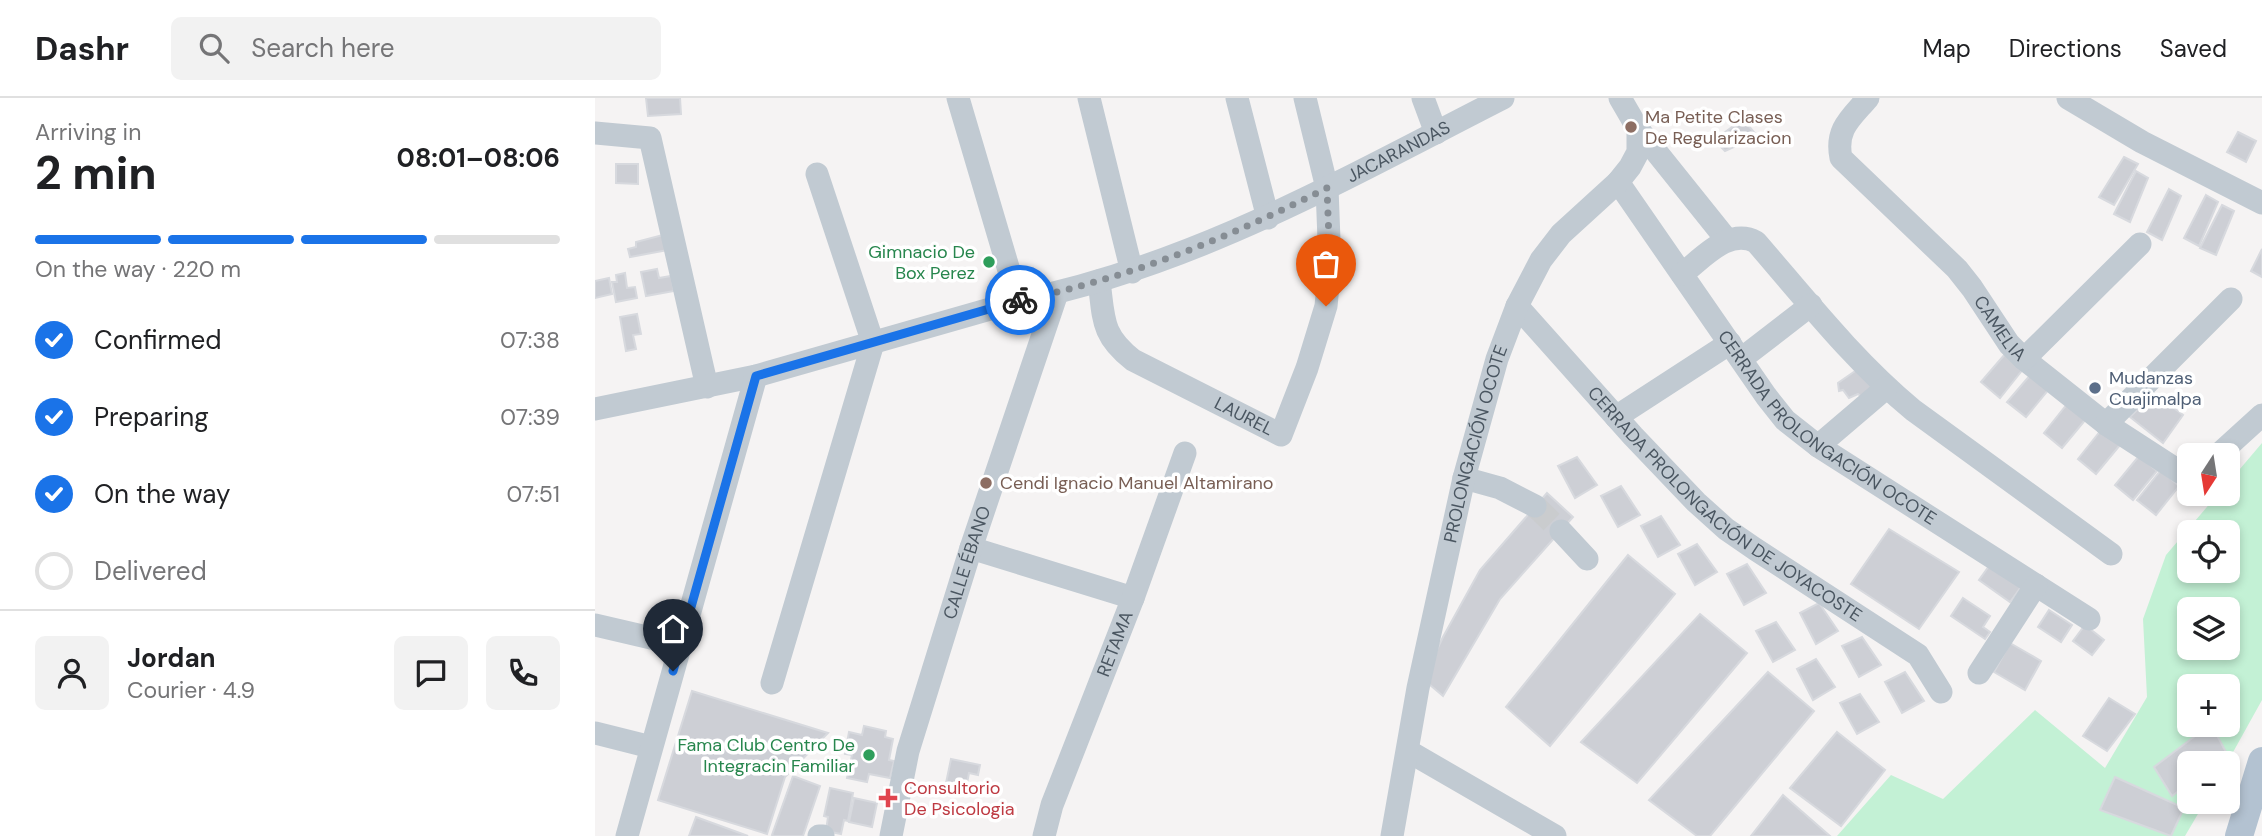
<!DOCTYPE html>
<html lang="en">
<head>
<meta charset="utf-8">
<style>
  :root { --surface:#fff; --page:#f2f2f2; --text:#202124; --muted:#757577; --line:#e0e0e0; --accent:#1a73e8 }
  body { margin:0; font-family:"DM Sans",sans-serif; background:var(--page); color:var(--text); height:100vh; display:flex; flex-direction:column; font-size:26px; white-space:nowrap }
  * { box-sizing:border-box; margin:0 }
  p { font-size:23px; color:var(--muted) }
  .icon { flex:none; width:38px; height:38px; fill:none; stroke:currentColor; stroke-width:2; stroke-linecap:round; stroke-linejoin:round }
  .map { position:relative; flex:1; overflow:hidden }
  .sheet { display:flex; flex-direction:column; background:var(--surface); width:595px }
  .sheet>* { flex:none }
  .needle { width:46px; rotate:192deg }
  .tools { position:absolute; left:1582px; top:345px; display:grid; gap:14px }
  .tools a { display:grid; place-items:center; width:63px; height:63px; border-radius:10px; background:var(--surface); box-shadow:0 4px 10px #0003; font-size:35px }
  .pin { position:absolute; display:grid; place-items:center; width:60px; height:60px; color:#fff; margin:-72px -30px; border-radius:50% 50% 50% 0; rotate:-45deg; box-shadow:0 0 7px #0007 }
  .pin .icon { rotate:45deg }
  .courier { position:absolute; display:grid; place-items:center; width:70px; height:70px; margin:-35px; border:5px solid #1a73e8; border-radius:50%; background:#fff; color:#222; box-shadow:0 2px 9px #0007 }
  .headline em { font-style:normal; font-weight:700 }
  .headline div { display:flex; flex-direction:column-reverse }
  .headline { display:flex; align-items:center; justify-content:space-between; height:119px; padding:0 35px }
  h1 { font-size:46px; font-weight:700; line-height:52px }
  .bar { display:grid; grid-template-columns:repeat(4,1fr); gap:10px 7px; align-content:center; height:84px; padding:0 35px }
  .bar i { height:9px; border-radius:5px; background:var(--line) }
  .bar .on { background:var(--accent) }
  .bar p { grid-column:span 4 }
  .line { display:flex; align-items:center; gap:18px; padding:0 35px; border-top:2px solid var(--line) }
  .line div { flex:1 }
  .round { display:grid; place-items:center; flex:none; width:74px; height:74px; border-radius:10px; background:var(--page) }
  ol { padding:0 35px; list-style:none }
  li { display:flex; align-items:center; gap:21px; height:77px }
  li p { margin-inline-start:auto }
  li .icon { padding:7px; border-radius:50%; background:var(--accent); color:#fff; stroke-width:4 }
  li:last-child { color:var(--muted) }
  li i { width:38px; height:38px; border:4px solid var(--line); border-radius:50% }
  header { display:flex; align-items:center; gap:42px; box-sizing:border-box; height:98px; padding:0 35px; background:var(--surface); border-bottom:2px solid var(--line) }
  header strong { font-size:33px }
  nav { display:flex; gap:38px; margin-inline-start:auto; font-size:24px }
  .search { width:490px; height:63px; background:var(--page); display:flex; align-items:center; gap:18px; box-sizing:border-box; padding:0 24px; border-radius:10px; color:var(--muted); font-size:26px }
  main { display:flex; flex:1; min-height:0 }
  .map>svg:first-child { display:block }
  .green { fill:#c3f1d5; fill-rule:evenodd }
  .building { fill:#cdcfd5; stroke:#d7d9de; stroke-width:2 }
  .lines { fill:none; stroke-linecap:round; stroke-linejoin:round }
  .minor-tunnel { stroke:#caccce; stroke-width:23; stroke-dasharray:23 11; stroke-linecap:butt }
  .minor { stroke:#c1cad2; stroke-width:23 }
  .major { stroke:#b3c2d1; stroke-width:28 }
  .done { stroke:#868d94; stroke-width:7; stroke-dasharray:0 12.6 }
  .route { stroke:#1a73e8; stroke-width:9 }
  .education-dot { fill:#8d6e63; stroke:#fff; stroke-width:2.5 }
  .leisure-dot { fill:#2e9e5b; stroke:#fff; stroke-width:2.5 }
  .service-dot { fill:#5c6f8a; stroke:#fff; stroke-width:2.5 }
  .health-dot { fill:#e0444e; stroke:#fff; stroke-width:2.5 }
  .labels { text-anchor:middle; stroke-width:7; stroke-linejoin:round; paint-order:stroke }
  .education-label { font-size:18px; fill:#785e54; stroke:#fff; text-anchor:start }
  .street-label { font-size:18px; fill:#4a5661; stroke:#fff }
  .leisure-label { font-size:18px; fill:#27864d; stroke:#fff; text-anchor:end }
  .service-label { font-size:18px; fill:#4e5e75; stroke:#fff; text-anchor:start }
  .health-label { font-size:18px; fill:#be3a42; stroke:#fff; text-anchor:start }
</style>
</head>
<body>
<header>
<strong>Dashr</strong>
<div class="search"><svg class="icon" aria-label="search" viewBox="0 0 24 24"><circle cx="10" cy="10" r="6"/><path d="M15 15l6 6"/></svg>Search here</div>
<nav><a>Map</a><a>Directions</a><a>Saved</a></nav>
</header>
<main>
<section class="sheet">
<div class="headline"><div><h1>2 min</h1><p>Arriving in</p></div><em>08:01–08:06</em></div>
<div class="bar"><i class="on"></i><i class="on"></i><i class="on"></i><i></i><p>On the way · 220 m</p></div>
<ol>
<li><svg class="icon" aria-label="check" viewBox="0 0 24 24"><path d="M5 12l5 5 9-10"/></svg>Confirmed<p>07:38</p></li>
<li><svg class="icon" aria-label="check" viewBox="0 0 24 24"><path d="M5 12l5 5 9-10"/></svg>Preparing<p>07:39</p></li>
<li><svg class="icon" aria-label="check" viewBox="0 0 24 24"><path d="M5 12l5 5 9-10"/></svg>On the way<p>07:51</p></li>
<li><i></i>Delivered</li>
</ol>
<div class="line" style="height:126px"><a class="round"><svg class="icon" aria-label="person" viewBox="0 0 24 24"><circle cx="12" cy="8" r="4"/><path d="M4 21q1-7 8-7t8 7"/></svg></a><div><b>Jordan</b><p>Courier · 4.9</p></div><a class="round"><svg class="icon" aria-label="chat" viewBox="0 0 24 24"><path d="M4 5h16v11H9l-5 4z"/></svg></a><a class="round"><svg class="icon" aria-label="phone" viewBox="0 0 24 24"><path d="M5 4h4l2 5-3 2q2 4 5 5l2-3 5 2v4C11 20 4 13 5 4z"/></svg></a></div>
</section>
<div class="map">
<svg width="1667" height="738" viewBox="0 0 1667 738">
  <rect width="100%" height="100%" fill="#f5f3f3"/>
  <!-- green -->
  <path class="green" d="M1667,345V602L1632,665H1594V704H1610L1590,738H1242L1296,677L1348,701L1440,612L1510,670L1552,599L1548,521L1571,457L1623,396H1633V385ZM1594,434H1633V472H1594ZM1594,511H1633V550H1594ZM1594,588H1633V626H1594Z"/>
  <!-- building -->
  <g class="building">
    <polygon points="51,0 85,0 86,16 53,18"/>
    <polygon points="1148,21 1162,38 1144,48 1141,43 1138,45 1139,49 1130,53 1119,42"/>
    <polygon points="1643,34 1661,43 1651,64 1632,54"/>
    <polygon points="1529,59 1543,66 1519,107 1504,99"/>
    <polygon points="21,66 43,66 43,86 21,85"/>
    <polygon points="1541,73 1553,80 1535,124 1519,116"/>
    <polygon points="1574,91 1586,98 1567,142 1552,134"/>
    <polygon points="1611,97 1623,104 1604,148 1589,140"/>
    <polygon points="1627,107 1639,113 1621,157 1605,150"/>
    <polygon points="68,137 73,152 35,159 33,151 41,149 41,144"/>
    <polygon points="1667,151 1667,179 1656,173"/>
    <polygon points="62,171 64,180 76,178 79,193 51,198 46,174"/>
    <polygon points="30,175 32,190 40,189 42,200 21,204 17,184 22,184 21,177"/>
    <polygon points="14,180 17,196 0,200 0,183"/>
    <polygon points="42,216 46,236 38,237 41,251 31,253 25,219"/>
    <polygon points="1411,255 1429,270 1405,300 1386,284"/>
    <polygon points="1263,271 1281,291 1268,300 1263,296 1254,300 1248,292 1244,293 1243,285"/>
    <polygon points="1437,275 1455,290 1431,319 1412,304"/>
    <polygon points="1559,295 1588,317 1568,345 1535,319"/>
    <polygon points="1473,305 1491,321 1467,350 1449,335"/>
    <polygon points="1507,331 1525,347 1501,376 1483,361"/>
    <polygon points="1544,358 1562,373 1538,402 1520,387"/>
    <polygon points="982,359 1002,387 980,400 963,368"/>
    <polygon points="1566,372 1584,388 1561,417 1542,402"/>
    <polygon points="1026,388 1045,417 1023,429 1006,398"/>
    <polygon points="952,395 978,419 905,501 848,598 828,581 848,539 885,472"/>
    <polygon points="1066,418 1085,447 1063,459 1046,428"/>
    <polygon points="1294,431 1364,474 1324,531 1256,486"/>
    <polygon points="1102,446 1122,474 1100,487 1083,456"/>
    <polygon points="1033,457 1080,496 955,648 911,609"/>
    <polygon points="1397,464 1428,486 1415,504 1384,482"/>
    <polygon points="1152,466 1171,495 1149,507 1132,476"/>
    <polygon points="1368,500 1395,518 1388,529 1395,534 1390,541 1356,518"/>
    <polygon points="1224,505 1243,533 1221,546 1205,515"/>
    <polygon points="1454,512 1477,527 1466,544 1443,529"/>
    <polygon points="1105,516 1152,555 1042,685 986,644"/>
    <polygon points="1181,524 1200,552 1178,564 1161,533"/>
    <polygon points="1490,527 1509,542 1497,557 1478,543"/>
    <polygon points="1267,539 1286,567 1264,579 1247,548"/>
    <polygon points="1415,545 1446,563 1430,592 1399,574"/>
    <polygon points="1221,561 1240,589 1218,602 1202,571"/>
    <polygon points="1173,574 1219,613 1115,738 1102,738 1054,702"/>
    <polygon points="1310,574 1329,603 1307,615 1290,584"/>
    <polygon points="97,593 233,635 190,679 172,736 63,702"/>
    <polygon points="1265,596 1284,624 1262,636 1245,605"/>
    <polygon points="1514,600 1540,616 1512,653 1488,638"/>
    <polygon points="1616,626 1632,656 1620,665 1594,665 1594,685 1577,698 1559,669"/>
    <polygon points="269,628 291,633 290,639 298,641 294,662 299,663 295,680 274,676 272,684 252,680 257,657 250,656 254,634 267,637"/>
    <polygon points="1242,634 1290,672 1246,728 1195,690"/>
    <polygon points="356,661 385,667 383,677 374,675 370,695 359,695 360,692 350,690"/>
    <polygon points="198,678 225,688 208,738 179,738 177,737"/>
    <polygon points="1520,679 1589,710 1576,738 1505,712"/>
    <polygon points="235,690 258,695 253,723 249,722 246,736 231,733 233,719 229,718"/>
    <polygon points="1188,697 1235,738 1156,738"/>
    <polygon points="259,700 282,705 277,729 254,724"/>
    <polygon points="101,719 153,738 94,738"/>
  </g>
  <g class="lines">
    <!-- minor-tunnel -->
    <polyline class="minor-tunnel" points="940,408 966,433"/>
    <!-- minor -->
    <g class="minor">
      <polyline points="363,0 423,203"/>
      <polyline points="494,0 537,174"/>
      <polyline points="642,0 673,120"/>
      <polyline points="828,0 841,35"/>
      <path id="s1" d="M1273,0C1256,20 1240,31 1246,60L1362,171L1377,190L1414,246L1429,261L1511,326L1585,374L1594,377"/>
      <polyline points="1473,0 1547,44 1667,105"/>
      <polyline points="1043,31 1132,142"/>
      <polyline points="0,35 55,40 112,289"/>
      <path id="s2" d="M1023,84L1171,298L1190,322L1223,348L1494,521"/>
      <path d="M1087,176C1108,160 1134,129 1161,144C1212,203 1259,263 1318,312L1516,456"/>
      <path id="s3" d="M504,183C509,221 506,237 538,262L686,337L712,270L731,208L735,168L732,90L710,0"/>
      <path id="s4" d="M922,208L1038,338L1101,404L1131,431L1160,451L1323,557L1346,594"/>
      <polyline points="1146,261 1216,207"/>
      <polyline points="1429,261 1545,146"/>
      <path id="s5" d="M0,311L161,278L423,203C598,168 751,80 908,0"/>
      <polyline points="1021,319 1135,245"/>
      <polyline points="1511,326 1636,201"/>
      <polyline points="1223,348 1291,290"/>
      <polyline points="1623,357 1667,317"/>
      <polyline points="869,380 905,390 940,408"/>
      <polyline points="966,433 992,461"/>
      <polyline points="376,450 538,500"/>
      <polyline points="0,527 86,547"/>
      <polyline points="1384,575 1441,487"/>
      <polyline points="177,585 278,245 222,76"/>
      <polyline points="0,635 56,649"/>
      <polyline points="813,653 960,738"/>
      <polyline points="32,738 161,278"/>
      <polyline points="224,738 228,738"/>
      <path id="s6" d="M296,738L313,653L376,450L462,195"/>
      <path id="s7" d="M449,738L457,707L538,500L590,355"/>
      <path id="s8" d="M797,738L823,590L869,380L902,261L922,208L946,162L966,136L1023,84L1035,69L1043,54V31L1025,0"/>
    </g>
    <!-- major -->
    <polyline class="major" points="1644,738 1667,663"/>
  </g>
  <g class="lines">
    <!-- done -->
    <path class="done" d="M425,202C533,181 635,139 732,90L735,168L731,208"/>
    <!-- route -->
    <polyline class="route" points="78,573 161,278 425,202"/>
  </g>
  <!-- markers -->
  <g class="education-dot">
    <circle cx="1036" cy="29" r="7"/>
    <circle cx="391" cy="385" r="7"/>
  </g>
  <g class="leisure-dot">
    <circle cx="394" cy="164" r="7"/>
    <circle cx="274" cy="657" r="7"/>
  </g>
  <circle class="service-dot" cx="1500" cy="290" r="7"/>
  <path class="health-dot" d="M289.5 689.5h7v7h7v7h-7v7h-7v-7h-7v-7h7z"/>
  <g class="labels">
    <!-- education labels -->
    <g class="education-label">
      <text x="1050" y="25">Ma Petite Clases<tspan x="1050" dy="21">De Regularizacion</tspan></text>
      <text x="405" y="391">Cendi Ignacio Manuel Altamirano</text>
    </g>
    <!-- street labels -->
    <g class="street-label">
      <text dy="6" stroke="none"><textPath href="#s5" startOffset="847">JACARANDAS</textPath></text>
      <text dy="6" stroke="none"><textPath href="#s1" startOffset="303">CAMELIA</textPath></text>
      <text dy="6" stroke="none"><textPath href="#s3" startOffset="214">LAUREL</textPath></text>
      <text dy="6" stroke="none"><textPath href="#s2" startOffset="327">CERRADA PROLONGACIÓN OCOTE</textPath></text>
      <text dy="6" stroke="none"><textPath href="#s8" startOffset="401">PROLONGACIÓN OCOTE</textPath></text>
      <text dy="6" stroke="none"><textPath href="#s4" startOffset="289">CERRADA PROLONGACIÓN DE JOYACOSTE</textPath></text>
      <text dy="6" stroke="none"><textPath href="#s6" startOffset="284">CALLE ÉBANO</textPath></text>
      <text dy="6" stroke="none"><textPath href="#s7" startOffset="205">RETAMA</textPath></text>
    </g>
    <!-- leisure labels -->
    <g class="leisure-label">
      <text x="380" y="160">Gimnacio De<tspan x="380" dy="21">Box Perez</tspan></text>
      <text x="260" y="653">Fama Club Centro De<tspan x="260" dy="21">Integracin Familiar</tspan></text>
    </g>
    <!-- service labels -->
    <g class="service-label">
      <text x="1514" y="286">Mudanzas<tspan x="1514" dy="21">Cuajimalpa</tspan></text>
    </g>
    <!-- health labels -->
    <g class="health-label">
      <text x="309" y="696">Consultorio<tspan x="309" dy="21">De Psicologia</tspan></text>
    </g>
  </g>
</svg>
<div class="tools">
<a><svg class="needle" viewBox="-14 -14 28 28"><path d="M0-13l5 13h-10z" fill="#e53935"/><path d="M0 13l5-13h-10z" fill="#757577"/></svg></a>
<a><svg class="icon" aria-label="locate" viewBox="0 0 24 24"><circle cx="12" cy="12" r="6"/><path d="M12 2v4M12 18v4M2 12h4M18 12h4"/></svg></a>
<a><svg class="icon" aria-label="layers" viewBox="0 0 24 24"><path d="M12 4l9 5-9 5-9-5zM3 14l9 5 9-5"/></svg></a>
<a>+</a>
<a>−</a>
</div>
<div class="pin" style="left:731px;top:208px;background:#ea580c"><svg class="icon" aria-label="bag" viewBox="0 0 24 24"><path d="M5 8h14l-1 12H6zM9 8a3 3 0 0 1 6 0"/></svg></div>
<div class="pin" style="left:78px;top:573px;background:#1f2937"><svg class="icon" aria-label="home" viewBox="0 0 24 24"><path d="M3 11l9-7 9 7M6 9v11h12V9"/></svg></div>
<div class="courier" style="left:425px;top:202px"><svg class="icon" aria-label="bike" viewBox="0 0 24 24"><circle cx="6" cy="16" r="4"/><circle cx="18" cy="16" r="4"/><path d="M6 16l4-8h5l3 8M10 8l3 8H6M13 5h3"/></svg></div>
</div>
</main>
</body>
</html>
